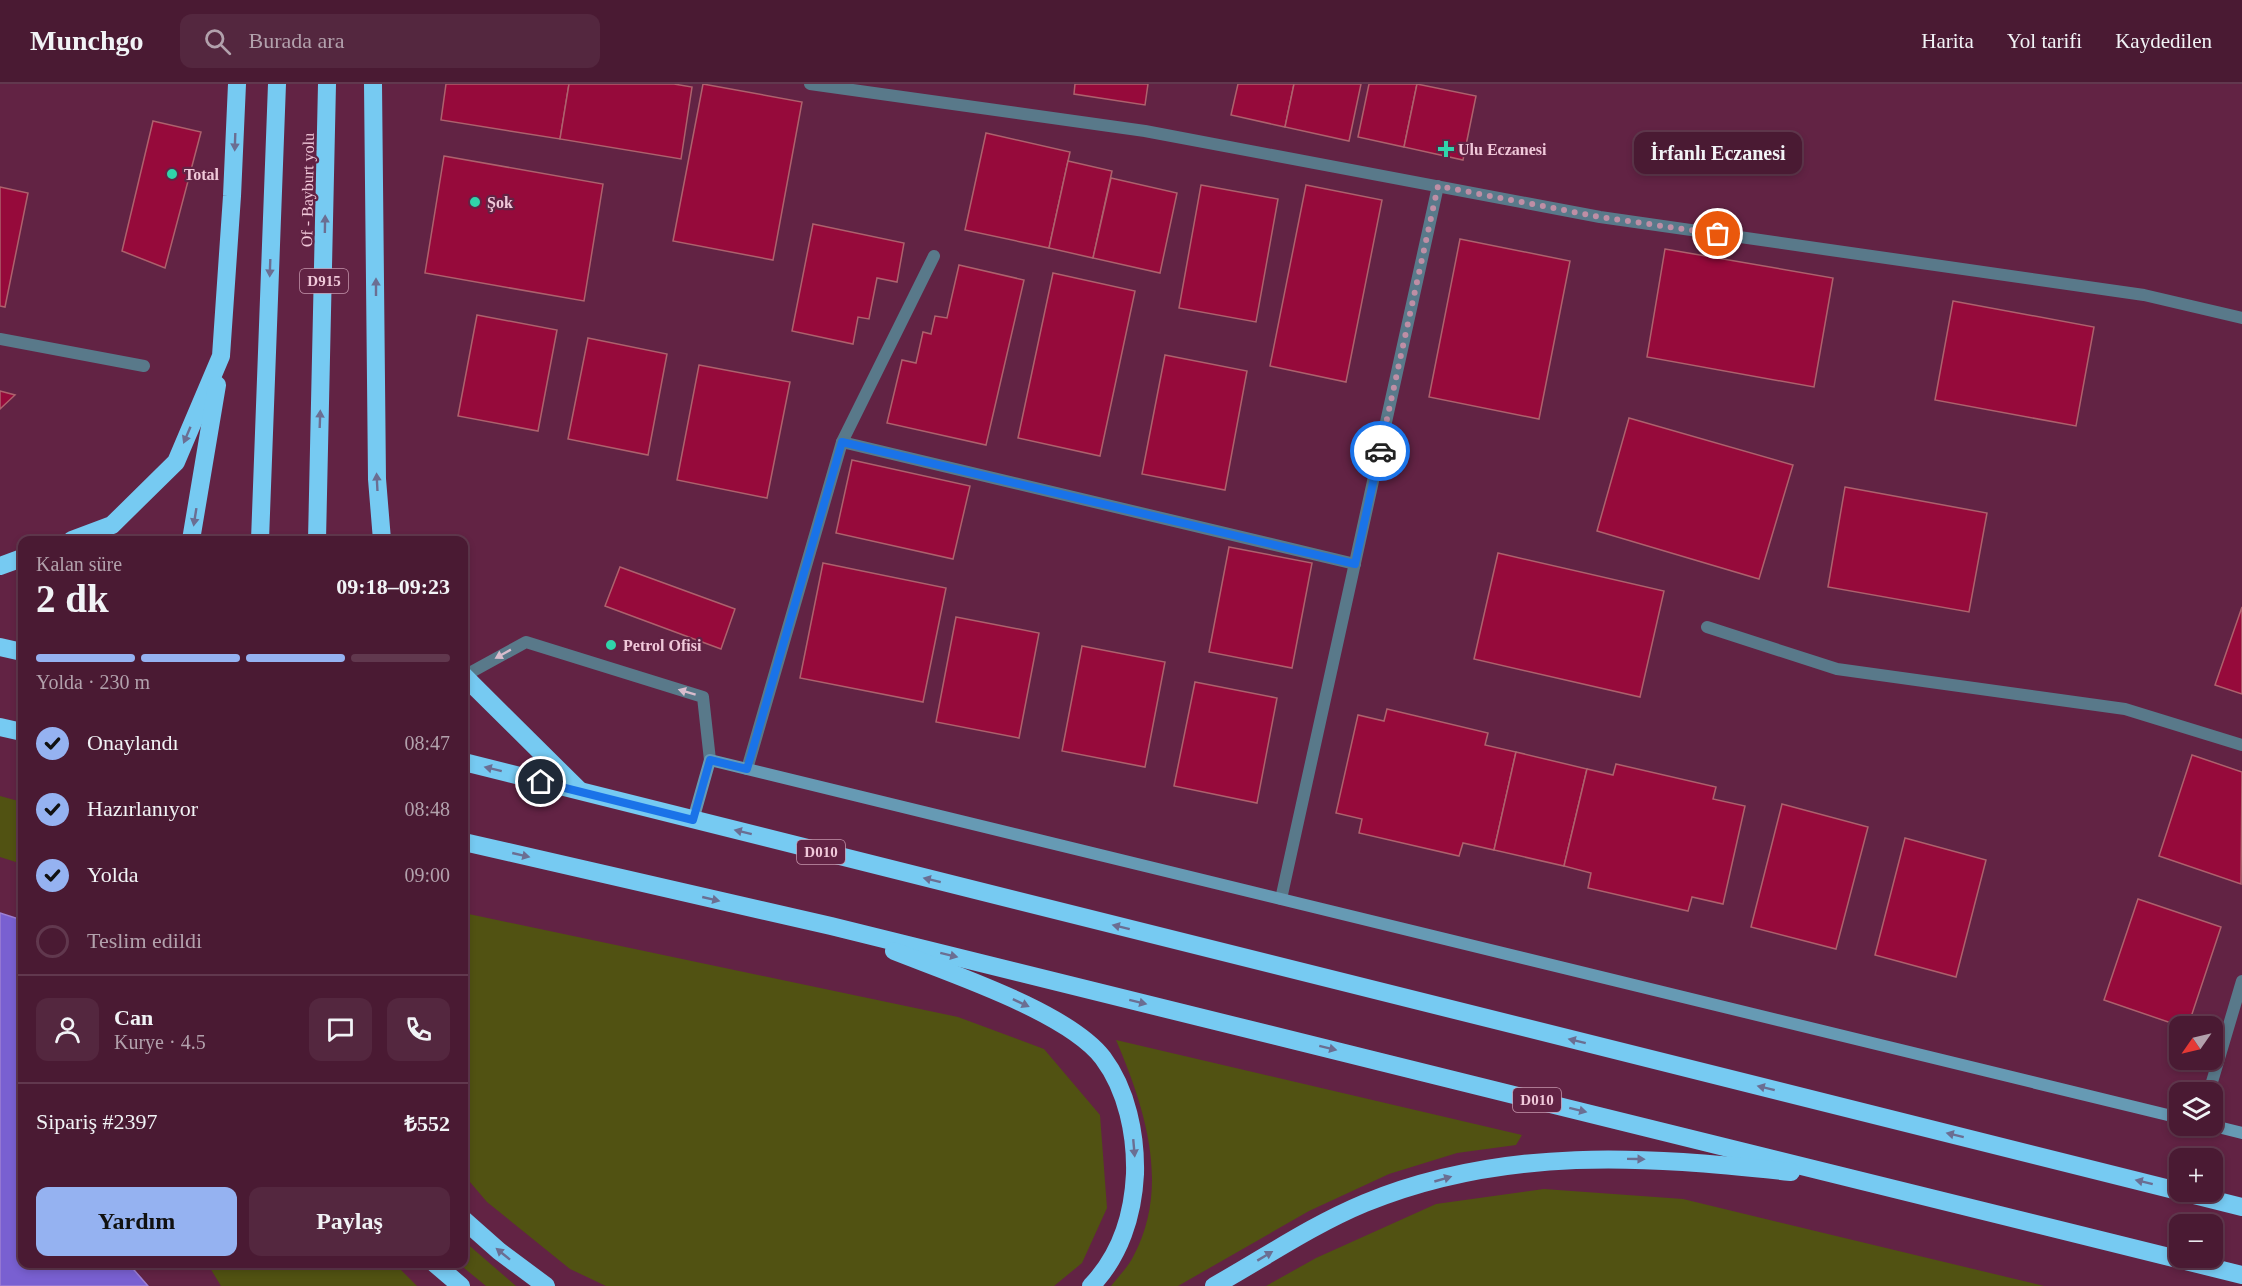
<!DOCTYPE html>
<html lang="tr">
<head>
<meta charset="utf-8">
<style>
  :root { --surface:#4a1a33; --page:#54273f; --text:#f1f3f6; --muted:#b2a1ac; --line:#61384e; --accent:#95b2f1 }
  body { margin:0; font-family:"Times New Roman",serif; background:var(--page); color:var(--text); height:100vh; display:flex; flex-direction:column; font-size:22px; white-space:nowrap }
  * { box-sizing:border-box; margin:0 }
  p { font-size:20px; color:var(--muted) }
  .icon { flex:none; width:33px; height:33px; fill:none; stroke:currentColor; stroke-width:2; stroke-linecap:round; stroke-linejoin:round }
  .map { position:relative; flex:1; overflow:hidden }
  .side { position:absolute; left:18px; top:452px; width:450px; height:732px; display:flex; flex-direction:column; background:var(--surface); border-radius:12px; box-shadow:0 3px 9px #0003,0 0 0 2px var(--line) }
  .side>* { flex:none }
  .needle { width:39px; rotate:236deg }
  .fabs { position:absolute; left:2169px; top:932px; display:grid; gap:12px }
  .fabs a { display:grid; place-items:center; width:54px; height:54px; border-radius:12px; background:var(--surface); box-shadow:0 3px 9px #0003,0 0 0 2px var(--line); font-size:30px }
  .pin { position:absolute; display:grid; place-items:center; width:51px; height:51px; color:#fff; margin:-26px; border:3px solid #fff; border-radius:50%; box-shadow:0 2px 6px #0007 }
  .courier { position:absolute; display:grid; place-items:center; width:60px; height:60px; margin:-30px; border:4px solid #1a73e8; border-radius:50%; background:#fff; color:#222; box-shadow:0 2px 8px #0007 }
  .bubble { position:absolute; height:42px; border-radius:12px; background:var(--surface); box-shadow:0 3px 9px #0003,0 0 0 2px var(--line); font-size:20px; font-weight:600; line-height:42px; text-align:center }
  .overview em { font-style:normal; font-weight:600 }
  .overview div { display:flex; flex-direction:column-reverse }
  .overview { display:flex; align-items:center; justify-content:space-between; height:102px; padding:0 18px }
  h1 { font-size:39px; font-weight:600; line-height:45px }
  .bar { display:grid; grid-template-columns:repeat(4,1fr); gap:9px 6px; align-content:center; height:72px; padding:0 18px }
  .bar i { height:8px; border-radius:4px; background:var(--line) }
  .bar .current { background:var(--accent) }
  .bar p { grid-column:span 4 }
  .line { display:flex; align-items:center; gap:15px; padding:0 18px; border-top:2px solid var(--line) }
  .line div { flex:1 }
  .round { display:grid; place-items:center; flex:none; width:63px; height:63px; border-radius:12px; background:var(--page) }
  ol { padding:0 18px; list-style:none }
  li { display:flex; align-items:center; gap:18px; height:66px }
  li p { margin-inline-start:auto }
  li .icon { padding:6px; border-radius:50%; background:var(--accent); color:#111; stroke-width:4 }
  li:last-child { color:var(--muted) }
  li i { width:33px; height:33px; border:3px solid var(--line); border-radius:50% }
  .action { display:flex; gap:12px; margin-top:auto; padding:12px 18px }
  .action a { flex:1; height:69px; border-radius:12px; background:var(--accent); color:#111; font-size:24px; font-weight:600; line-height:69px; text-align:center }
  .action a+a { background:var(--page); color:var(--text) }
  header { display:flex; align-items:center; gap:36px; box-sizing:border-box; height:84px; padding:0 30px; background:var(--surface); border-bottom:2px solid var(--line) }
  header strong { font-size:28px }
  nav { display:flex; gap:33px; margin-inline-start:auto; font-size:21px }
  .search { width:420px; height:54px; background:var(--page); display:flex; align-items:center; gap:15px; box-sizing:border-box; padding:0 21px; border-radius:12px; color:var(--muted); font-size:22px }
  .map>svg:first-child { display:block }
  .green { fill:#515212 }
  .water { fill:#7960d1; stroke:#9d7fd3; stroke-width:1.5 }
  .building { fill:#960a3b; stroke:#ad616d; stroke-width:1.5 }
  .lines { fill:none; stroke-linecap:round; stroke-linejoin:round }
  .lane { stroke:#59798a; stroke-width:12 }
  .street { stroke:#59798a; stroke-width:12 }
  .secondary { stroke:#669ab4; stroke-width:12 }
  .highway { stroke:#76caf2; stroke-width:18 }
  .oneway { fill:#6b6e92 }
  .oneway2 { fill:#d9bccd }
  .done { stroke:#be8ea5; stroke-width:6; stroke-dasharray:0 10.8 }
  .route { stroke:#1a73e8; stroke-width:8 }
  .poi-dot { fill:#30d4aa; stroke:#622344; stroke-width:2 }
  .labels { text-anchor:middle; stroke-width:4.5; stroke-linejoin:round; paint-order:stroke }
  .shield { fill:#622344; stroke:#c596ac; stroke-width:1.5 }
  .shield-label { font-size:15px; font-weight:bold; fill:#f0c8d9 }
  .poi-label { font-size:16px; font-weight:bold; fill:#f0c8d9; stroke:#622344; text-anchor:start }
  .street-label { font-size:16px; fill:#f0c8d9; stroke:#622344 }
</style>
</head>
<body>
<header>
<strong>Munchgo</strong>
<div class="search"><svg class="icon" aria-label="search" viewBox="0 0 24 24"><circle cx="10" cy="10" r="6"/><path d="M15 15l6 6"/></svg>Burada ara</div>
<nav><a>Harita</a><a>Yol tarifi</a><a>Kaydedilen</a></nav>
</header>
<div class="map">
<svg width="2242" height="1202" viewBox="0 0 2242 1202">
  <rect width="100%" height="100%" fill="#622344"/>
  <!-- green -->
  <g class="green">
    <polygon points="0,712 22,718 22,780 0,773"/>
    <polygon points="464,829 958,933 1044,965 1100,1031 1107,1124 1082,1179 1054,1202 606,1202 570,1185 487,1118 464,1091"/>
    <path d="M1116,956L1522,1051L1516,1061L1457,1069L1389,1090L1309,1127L1178,1202H1111C1118,1193 1128,1183 1133,1173C1171,1103 1145,1024 1116,956Z"/>
    <polygon points="1544,1105 1683,1115 2044,1202 1266,1202 1316,1174 1436,1120"/>
    <polygon points="464,1157 516,1202 486,1202 458,1179 464,1179"/>
    <polygon points="207,1179 394,1179 417,1202 221,1202"/>
  </g>
  <!-- water -->
  <polygon class="water" points="0,829 22,836 22,1179 128,1179 148,1202 0,1202"/>
  <!-- building -->
  <g class="building">
    <polygon points="446,0 569,0 560,55 441,36"/>
    <polygon points="569,0 674,0 692,3 681,75 560,55"/>
    <polygon points="703,0 802,18 773,176 673,157"/>
    <polygon points="1075,0 1148,0 1145,21 1074,10"/>
    <polygon points="1238,0 1294,0 1285,43 1231,31"/>
    <polygon points="1294,0 1361,0 1349,57 1285,43"/>
    <polygon points="1369,0 1417,0 1404,63 1358,53"/>
    <polygon points="1417,0 1476,12 1463,76 1404,63"/>
    <polygon points="153,37 201,48 165,184 122,167"/>
    <polygon points="986,49 1070,68 1049,164 965,146"/>
    <polygon points="444,72 603,100 584,217 425,189"/>
    <polygon points="1068,77 1112,87 1093,174 1049,164"/>
    <polygon points="1111,94 1177,109 1160,189 1093,174"/>
    <polygon points="1201,101 1278,115 1256,238 1179,224"/>
    <polygon points="1306,101 1382,116 1346,298 1270,282"/>
    <polygon points="0,103 28,109 5,223 0,222"/>
    <polygon points="813,140 904,159 897,198 877,194 869,235 858,233 853,260 792,247"/>
    <polygon points="1460,155 1570,177 1539,335 1429,313"/>
    <polygon points="1665,165 1833,194 1814,303 1647,273"/>
    <polygon points="959,181 1024,196 986,361 887,339 902,276 916,279 923,248 931,250 935,232 947,234"/>
    <polygon points="1053,189 1135,207 1100,372 1018,354"/>
    <polygon points="1953,217 2094,243 2076,342 1935,316"/>
    <polygon points="477,231 557,246 538,347 458,332"/>
    <polygon points="588,254 667,270 648,371 568,355"/>
    <polygon points="1165,271 1247,287 1225,406 1142,390"/>
    <polygon points="699,281 790,298 767,414 677,396"/>
    <polygon points="0,307 15,311 0,325"/>
    <polygon points="1629,334 1793,381 1759,495 1597,447"/>
    <polygon points="852,376 970,402 953,475 836,449"/>
    <polygon points="1845,403 1987,429 1969,528 1828,503"/>
    <polygon points="1229,463 1312,479 1292,584 1209,568"/>
    <polygon points="1498,469 1664,507 1640,613 1474,575"/>
    <polygon points="823,479 946,504 923,618 800,594"/>
    <polygon points="620,483 735,525 721,565 605,522"/>
    <polygon points="2242,523 2242,610 2215,601"/>
    <polygon points="956,533 1039,549 1019,654 936,638"/>
    <polygon points="1082,562 1165,578 1145,683 1062,667"/>
    <polygon points="1195,598 1277,614 1257,719 1174,702"/>
    <polygon points="1387,625 1488,649 1485,661 1516,668 1494,766 1463,759 1459,772 1359,749 1362,735 1336,729 1358,631 1384,637"/>
    <polygon points="1516,668 1587,685 1564,782 1494,766"/>
    <polygon points="2192,671 2242,688 2241,800 2159,772"/>
    <polygon points="1616,680 1716,703 1713,715 1745,722 1723,820 1692,813 1688,827 1588,804 1591,789 1564,782 1587,685 1613,691"/>
    <polygon points="1782,720 1868,743 1836,865 1751,843"/>
    <polygon points="1905,754 1986,776 1956,893 1875,871"/>
    <polygon points="2138,815 2221,843 2188,942 2180,942 2104,916"/>
  </g>
  <g class="lines">
    <!-- lane -->
    <polyline class="lane" points="464,592 526,558 703,613 710,676"/>
    <!-- street -->
    <g class="street">
      <polyline points="810,0 1145,47 1600,133 2144,211 2242,234"/>
      <polyline points="0,255 144,282"/>
      <polyline points="842,358 934,172"/>
      <polyline points="1707,543 1837,585 2125,625 2242,661"/>
      <polyline points="747,685 842,358 1355,480"/>
      <polyline points="1281,815 1438,102"/>
      <polyline points="2209,1008 2242,897"/>
    </g>
    <!-- secondary -->
    <g class="secondary">
      <polyline points="693,736 710,676 2180,1034"/>
      <polyline points="2210,1041 2242,1049"/>
    </g>
    <!-- highway -->
    <g class="highway">
      <polyline points="373,0 377,395 382,456"/>
      <polyline points="72,456 112,441 176,378 221,272 232,112 237,0"/>
      <polyline points="191,456 217,301"/>
      <polyline points="260,456 277,0"/>
      <polyline points="317,456 327,0"/>
      <polyline points="0,482 22,474"/>
      <polyline points="0,563 22,568"/>
      <polyline points="464,592 579,706"/>
      <polyline points="0,643 22,648"/>
      <polyline points="464,678 2242,1123"/>
      <polyline points="464,758 831,842 2242,1191"/>
      <path d="M894,867C949,889 1068,928 1103,974C1127,1006 1136,1051 1135,1090C1133,1131 1120,1172 1091,1202"/>
      <polyline points="464,1136 499,1167 546,1202"/>
      <polyline points="434,1179 461,1202"/>
      <path d="M1214,1202C1264,1174 1312,1141 1365,1119C1504,1062 1646,1072 1791,1088"/>
    </g>
  </g>
  <!-- one-way arrows -->
  <defs><path id="oneway-solid" d="M-6-.8H1V-3.2L6.5 0L1 3.2V.8H-6Z" transform="scale(1.5)"/></defs>
  <g class="oneway">
    <use href="#oneway-solid" transform="translate(235 58) rotate(92)"/>
    <use href="#oneway-solid" transform="translate(325 140) rotate(-89)"/>
    <use href="#oneway-solid" transform="translate(270 184) rotate(92)"/>
    <use href="#oneway-solid" transform="translate(376 203) rotate(-90)"/>
    <use href="#oneway-solid" transform="translate(320 335) rotate(-88)"/>
    <use href="#oneway-solid" transform="translate(187 351) rotate(113)"/>
    <use href="#oneway-solid" transform="translate(377 398) rotate(-93)"/>
    <use href="#oneway-solid" transform="translate(195 433) rotate(99)"/>
    <use href="#oneway-solid" transform="translate(493 685) rotate(-166)"/>
    <use href="#oneway-solid" transform="translate(743 748) rotate(-166)"/>
    <use href="#oneway-solid" transform="translate(521 771) rotate(13)"/>
    <use href="#oneway-solid" transform="translate(932 796) rotate(-166)"/>
    <use href="#oneway-solid" transform="translate(711 815) rotate(13)"/>
    <use href="#oneway-solid" transform="translate(1121 843) rotate(-166)"/>
    <use href="#oneway-solid" transform="translate(949 871) rotate(14)"/>
    <use href="#oneway-solid" transform="translate(1138 918) rotate(14)"/>
    <use href="#oneway-solid" transform="translate(1021 919) rotate(25)"/>
    <use href="#oneway-solid" transform="translate(1577 957) rotate(-166)"/>
    <use href="#oneway-solid" transform="translate(1328 964) rotate(14)"/>
    <use href="#oneway-solid" transform="translate(1766 1004) rotate(-166)"/>
    <use href="#oneway-solid" transform="translate(1578 1026) rotate(14)"/>
    <use href="#oneway-solid" transform="translate(1955 1051) rotate(-166)"/>
    <use href="#oneway-solid" transform="translate(1134 1064) rotate(85)"/>
    <use href="#oneway-solid" transform="translate(1636 1075) rotate(1)"/>
    <use href="#oneway-solid" transform="translate(1443 1095) rotate(-16)"/>
    <use href="#oneway-solid" transform="translate(2144 1098) rotate(-166)"/>
    <use href="#oneway-solid" transform="translate(503 1170) rotate(-141)"/>
    <use href="#oneway-solid" transform="translate(1265 1172) rotate(-31)"/>
  </g>
  <g class="oneway2">
    <use href="#oneway-solid" transform="translate(503 570) rotate(151)"/>
    <use href="#oneway-solid" transform="translate(687 608) rotate(-163)"/>
  </g>
  <g class="lines">
    <!-- done -->
    <polyline class="done" points="1380,367 1438,102 1600,133 1718,150"/>
    <!-- route -->
    <polyline class="route" points="541,698 693,736 710,676 747,685 842,358 1355,480 1380,367"/>
  </g>
  <!-- markers -->
  <g class="poi-dot">
    <path d="M1443 56h6v6h6v6h-6v6h-6v-6h-6v-6h6z"/>
    <circle cx="172" cy="90" r="6"/>
    <circle cx="475" cy="118" r="6"/>
    <circle cx="611" cy="561" r="6"/>
  </g>
  <g class="labels">
    <!-- shield labels -->
    <g class="shield">
      <rect x="300" y="185" width="48" height="24" rx="4.5"/>
      <rect x="797" y="756" width="48" height="24" rx="4.5"/>
      <rect x="1513" y="1004" width="48" height="24" rx="4.5"/>
    </g>
    <g class="shield-label">
      <text x="324" y="202">D915</text>
      <text x="821" y="773">D010</text>
      <text x="1537" y="1021">D010</text>
    </g>
    <!-- poi labels -->
    <g class="poi-label">
      <text x="1458" y="71">Ulu Eczanesi</text>
      <text x="184" y="96">Total</text>
      <text x="487" y="124">Şok</text>
      <text x="623" y="567">Petrol Ofisi</text>
    </g>
    <!-- street labels -->
    <g class="street-label">
      <text transform="translate(307 106) rotate(-89)" y="6">Of - Bayburt yolu</text>
    </g>
  </g>
</svg>
<div class="fabs">
<a><svg class="needle" viewBox="-14 -14 28 28"><path d="M0-13l5 13h-10z" fill="#e53935"/><path d="M0 13l5-13h-10z" fill="#b2a1ac"/></svg></a>
<a><svg class="icon" aria-label="layers" viewBox="0 0 24 24"><path d="M12 4l9 5-9 5-9-5zM3 14l9 5 9-5"/></svg></a>
<a>+</a>
<a>−</a>
</div>
<div class="pin" style="left:1718px;top:150px;background:#ea580c"><svg class="icon" aria-label="bag" viewBox="0 0 24 24"><path d="M5 8h14l-1 12H6zM9 8a3 3 0 0 1 6 0"/></svg></div>
<div class="pin" style="left:541px;top:698px;background:#1f2937"><svg class="icon" aria-label="home" viewBox="0 0 24 24"><path d="M3 11l9-7 9 7M6 9v11h12V9"/></svg></div>
<div class="courier" style="left:1380px;top:367px"><svg class="icon" aria-label="car" viewBox="0 0 24 24"><path d="M5 17H2v-5l4-1 3-4h7l3 4 3 1v5h-3M9 17h6M6 11h13"/><circle cx="7" cy="17" r="2"/><circle cx="17" cy="17" r="2"/></svg></div>
<div class="bubble" style="left:1634px;top:48px;width:168px">İrfanlı Eczanesi</div>
<section class="side">
<div class="overview"><div><h1>2 dk</h1><p>Kalan süre</p></div><em>09:18–09:23</em></div>
<div class="bar"><i class="current"></i><i class="current"></i><i class="current"></i><i></i><p>Yolda · 230 m</p></div>
<ol>
<li><svg class="icon" aria-label="check" viewBox="0 0 24 24"><path d="M5 12l5 5 9-10"/></svg>Onaylandı<p>08:47</p></li>
<li><svg class="icon" aria-label="check" viewBox="0 0 24 24"><path d="M5 12l5 5 9-10"/></svg>Hazırlanıyor<p>08:48</p></li>
<li><svg class="icon" aria-label="check" viewBox="0 0 24 24"><path d="M5 12l5 5 9-10"/></svg>Yolda<p>09:00</p></li>
<li><i></i>Teslim edildi</li>
</ol>
<div class="line" style="height:108px"><a class="round"><svg class="icon" aria-label="person" viewBox="0 0 24 24"><circle cx="12" cy="8" r="4"/><path d="M4 21q1-7 8-7t8 7"/></svg></a><div><b>Can</b><p>Kurye · 4.5</p></div><a class="round"><svg class="icon" aria-label="chat" viewBox="0 0 24 24"><path d="M4 5h16v11H9l-5 4z"/></svg></a><a class="round"><svg class="icon" aria-label="phone" viewBox="0 0 24 24"><path d="M5 4h4l2 5-3 2q2 4 5 5l2-3 5 2v4C11 20 4 13 5 4z"/></svg></a></div>
<div class="line" style="height:78px"><div>Sipariş #2397</div><b>₺552</b></div>
<div class="action"><a>Yardım</a><a>Paylaş</a></div>
</section>
</div>
</body>
</html>
